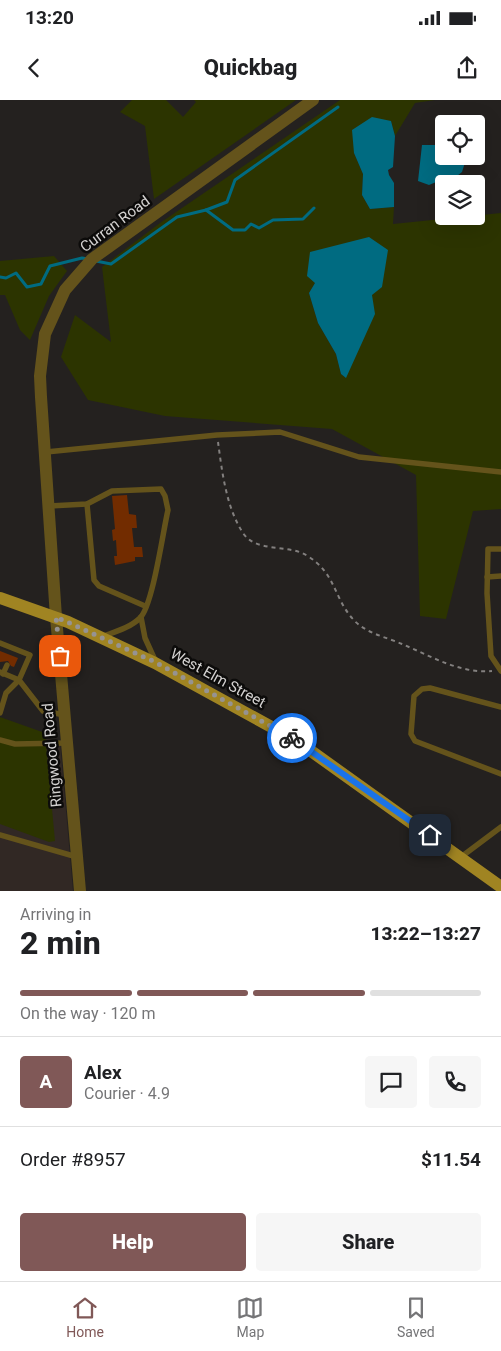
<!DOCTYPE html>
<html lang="en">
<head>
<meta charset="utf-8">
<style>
  :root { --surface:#fff; --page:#f6f6f6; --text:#202124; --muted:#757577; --line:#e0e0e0; --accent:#805857 }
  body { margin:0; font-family:Roboto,sans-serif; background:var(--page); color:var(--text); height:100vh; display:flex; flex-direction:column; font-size:19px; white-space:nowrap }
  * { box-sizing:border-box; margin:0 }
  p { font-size:16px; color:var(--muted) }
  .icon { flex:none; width:28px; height:28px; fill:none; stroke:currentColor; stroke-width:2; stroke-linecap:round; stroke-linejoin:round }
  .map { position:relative; height:791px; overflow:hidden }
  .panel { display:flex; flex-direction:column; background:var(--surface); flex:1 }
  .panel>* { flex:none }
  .controls { position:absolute; left:435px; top:15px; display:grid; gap:10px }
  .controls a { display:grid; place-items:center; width:50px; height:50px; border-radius:5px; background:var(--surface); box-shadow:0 5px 20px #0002; font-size:25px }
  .pin { position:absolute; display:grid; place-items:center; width:42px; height:42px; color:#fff; margin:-21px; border-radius:10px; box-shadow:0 2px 8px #0006 }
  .courier { position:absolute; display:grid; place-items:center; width:50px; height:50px; margin:-25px; border:4px solid #1a73e8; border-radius:50%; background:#fff; color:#222; box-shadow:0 1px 6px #0007 }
  .overview em { font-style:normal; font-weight:800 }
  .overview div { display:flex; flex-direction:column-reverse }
  .overview { display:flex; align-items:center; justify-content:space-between; height:85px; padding:0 20px }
  h1 { font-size:32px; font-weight:800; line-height:38px }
  .bar { display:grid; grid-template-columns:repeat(4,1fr); gap:8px 5px; align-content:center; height:60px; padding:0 20px }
  .bar i { height:6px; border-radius:4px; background:var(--line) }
  .bar .current { background:var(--accent) }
  .bar p { grid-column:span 4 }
  .line { display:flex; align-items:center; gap:12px; padding:0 20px; border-top:1px solid var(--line) }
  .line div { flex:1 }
  .round { display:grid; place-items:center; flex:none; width:52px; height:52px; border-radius:5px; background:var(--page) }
  .button { display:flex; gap:10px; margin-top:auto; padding:10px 20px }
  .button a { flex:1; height:58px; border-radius:5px; background:var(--accent); color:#fff; font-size:20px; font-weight:800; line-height:58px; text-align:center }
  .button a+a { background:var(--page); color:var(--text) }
  .status { display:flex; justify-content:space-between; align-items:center; height:35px; padding:0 25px; background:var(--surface); direction:ltr }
  .status svg { height:14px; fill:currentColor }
  header { display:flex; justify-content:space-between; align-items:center; height:65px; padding:0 20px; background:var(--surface); font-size:22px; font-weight:800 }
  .tabs { display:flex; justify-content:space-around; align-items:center; height:70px; border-top:1px solid var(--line); background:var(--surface); font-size:14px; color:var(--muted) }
  .tabs a { display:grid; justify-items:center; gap:2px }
  .tabs .current { color:var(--accent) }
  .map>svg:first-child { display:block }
  .built { fill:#312824 }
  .green { fill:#2c3400; fill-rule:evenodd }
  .water { fill:#006b81 }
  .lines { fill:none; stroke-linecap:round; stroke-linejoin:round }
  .stream { stroke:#006b81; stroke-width:3 }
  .building { fill:#722c00 }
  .path { stroke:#83807f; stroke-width:2; stroke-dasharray:4 4; stroke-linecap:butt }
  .service { stroke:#64531b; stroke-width:5.5 }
  .tertiary { stroke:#64531b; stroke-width:12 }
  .primary { stroke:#a08422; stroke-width:12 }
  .done { stroke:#969392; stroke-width:5; stroke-dasharray:0 9 }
  .route { stroke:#1a73e8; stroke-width:6 }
  .labels { text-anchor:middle; stroke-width:5; stroke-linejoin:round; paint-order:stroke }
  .street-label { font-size:15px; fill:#d3d1d0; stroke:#0c0b0a }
</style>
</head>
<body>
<div class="status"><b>13:20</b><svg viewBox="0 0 49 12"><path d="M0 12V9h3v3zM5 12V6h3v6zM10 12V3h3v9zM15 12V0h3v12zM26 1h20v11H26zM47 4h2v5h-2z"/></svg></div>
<header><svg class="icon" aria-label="back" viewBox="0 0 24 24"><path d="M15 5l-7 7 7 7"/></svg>Quickbag<svg class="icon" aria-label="share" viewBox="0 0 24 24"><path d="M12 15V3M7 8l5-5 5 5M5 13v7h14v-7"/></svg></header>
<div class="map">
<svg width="501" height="791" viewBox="0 0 501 791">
  <rect width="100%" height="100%" fill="#24211f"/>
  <!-- built -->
  <polygon class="built" points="0,620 60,643 73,791 0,791"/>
  <!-- green -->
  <g class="green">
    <polygon points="132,0 166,0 183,17 196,2 194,0 296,0 154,99 145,26 120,12"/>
    <path d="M340,0H435L415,3L395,36L391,21L354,53L363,74L362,95L370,109L394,107L393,124L501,113V409L473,411L446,519L420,516L416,375L332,329L165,316L88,300L61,257L75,215L111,242L102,167L160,123ZM315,183L346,278L341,274L336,254L318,223L309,193Z"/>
    <polygon points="54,156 67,171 49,196 30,240 20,230 5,195 0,195 0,161"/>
    <polygon points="0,617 45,633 55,741 49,742 0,724"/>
  </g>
  <!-- water -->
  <g class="water">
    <polygon points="372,17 391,21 395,36 393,67 388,70 389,75 394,83 394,107 370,109 362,95 363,74 354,53 352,30"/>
    <polygon points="422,45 439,45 444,47 444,56 467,56 462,72 457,76 453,75 429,85 418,81"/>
    <polygon points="369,137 388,150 382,187 372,195 375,214 346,278 341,274 336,254 318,223 309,193 315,183 307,176 310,152"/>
  </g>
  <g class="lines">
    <!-- stream -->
    <g class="stream">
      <polyline points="206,110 227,102 235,80 338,7"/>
      <polyline points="96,161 111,164 177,117 206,110 233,130 245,130 251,124 259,128 273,120 303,119 314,108"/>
      <polyline points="0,177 6,178 16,173 27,187 41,184 50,166 82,158 88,159"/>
    </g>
  </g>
  <!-- building -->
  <g class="building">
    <polygon points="127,395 129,414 136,415 137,428 132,428 134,447 142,447 143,457 135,457 135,461 115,465 114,456 117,456 116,440 113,441 112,430 115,429 112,396"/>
    <polygon points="0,551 18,558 14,567 11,566 8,561 0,562"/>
  </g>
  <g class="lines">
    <!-- path -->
    <path class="path" d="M218,342C222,371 226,407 243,433C256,453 288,444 306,455C336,473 333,496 352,518C364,533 386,537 402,544C431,556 460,574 492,571"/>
    <!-- service -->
    <g class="service">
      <polyline points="46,352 217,335 280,332 359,357 501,372"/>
      <polyline points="87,404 94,480 99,486 145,506"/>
      <path d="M49,406L87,404L112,391L161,389L165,396L168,410C163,431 153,505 140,518C130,528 114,532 101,537"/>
      <polyline points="487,477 501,476"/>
      <polyline points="141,517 145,538 155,560"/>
      <polyline points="0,543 30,555 19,580 6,593 0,613"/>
      <polyline points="501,571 491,556 487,493 488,449 501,449"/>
      <polyline points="0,572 19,580 43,611 65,615"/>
      <polyline points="3,574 7,565"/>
      <polyline points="501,607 430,588 422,589 414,596 411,634 415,641 501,674"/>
      <polyline points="0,640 15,644 67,643"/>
      <polyline points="0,735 77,757"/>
      <polyline points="461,757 501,727"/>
    </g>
    <!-- tertiary -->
    <polyline class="tertiary" points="80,791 56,517 41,297 40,276 45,234 65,190 92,159 313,0"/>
    <!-- primary -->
    <polyline class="primary" points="0,498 68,522 155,563 297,641 501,787"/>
  </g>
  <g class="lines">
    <!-- done -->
    <polyline class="done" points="60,556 56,517 155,562 292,638"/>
    <!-- route -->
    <polyline class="route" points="292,638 430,735"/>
  </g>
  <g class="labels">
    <!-- street labels -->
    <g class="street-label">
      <text transform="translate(115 124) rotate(-37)" y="5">Curran Road</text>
      <text transform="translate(218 578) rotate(29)" y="5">West Elm Street</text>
      <text transform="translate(52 655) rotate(-95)" y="5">Ringwood Road</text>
    </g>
  </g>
</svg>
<div class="controls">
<a><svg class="icon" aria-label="locate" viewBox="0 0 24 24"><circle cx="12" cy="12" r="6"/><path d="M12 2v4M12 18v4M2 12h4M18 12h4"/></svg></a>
<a><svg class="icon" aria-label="layers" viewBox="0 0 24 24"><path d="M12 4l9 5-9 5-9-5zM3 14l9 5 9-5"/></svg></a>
</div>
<div class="pin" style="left:60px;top:556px;background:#ea580c"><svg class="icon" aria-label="bag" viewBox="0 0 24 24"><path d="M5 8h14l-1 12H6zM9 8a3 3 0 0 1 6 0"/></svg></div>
<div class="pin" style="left:430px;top:735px;background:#1f2937"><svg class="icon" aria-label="home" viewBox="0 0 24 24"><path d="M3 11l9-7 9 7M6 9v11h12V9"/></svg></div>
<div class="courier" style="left:292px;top:638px"><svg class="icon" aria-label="bike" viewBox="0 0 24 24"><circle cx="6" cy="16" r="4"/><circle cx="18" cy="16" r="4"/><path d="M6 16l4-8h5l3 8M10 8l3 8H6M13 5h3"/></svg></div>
</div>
<section class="panel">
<div class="overview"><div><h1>2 min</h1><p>Arriving in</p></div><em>13:22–13:27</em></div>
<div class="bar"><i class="current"></i><i class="current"></i><i class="current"></i><i></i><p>On the way · 120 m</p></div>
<div class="line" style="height:90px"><b class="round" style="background:var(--accent);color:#fff">A</b><div><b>Alex</b><p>Courier · 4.9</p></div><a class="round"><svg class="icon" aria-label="chat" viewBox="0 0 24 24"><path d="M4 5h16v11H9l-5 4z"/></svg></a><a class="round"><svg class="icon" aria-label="phone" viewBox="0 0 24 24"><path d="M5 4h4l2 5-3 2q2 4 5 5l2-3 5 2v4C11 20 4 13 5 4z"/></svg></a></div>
<div class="line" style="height:65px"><div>Order #8957</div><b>$11.54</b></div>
<div class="button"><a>Help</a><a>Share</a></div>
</section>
<nav class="tabs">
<a class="current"><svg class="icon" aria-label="home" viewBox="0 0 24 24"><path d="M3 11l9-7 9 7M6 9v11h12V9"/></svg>Home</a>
<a><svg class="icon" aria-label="map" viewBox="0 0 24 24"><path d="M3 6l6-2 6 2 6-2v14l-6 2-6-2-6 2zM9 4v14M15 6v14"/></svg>Map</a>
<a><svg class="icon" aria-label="saved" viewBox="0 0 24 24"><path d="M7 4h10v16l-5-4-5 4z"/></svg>Saved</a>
</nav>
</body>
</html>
